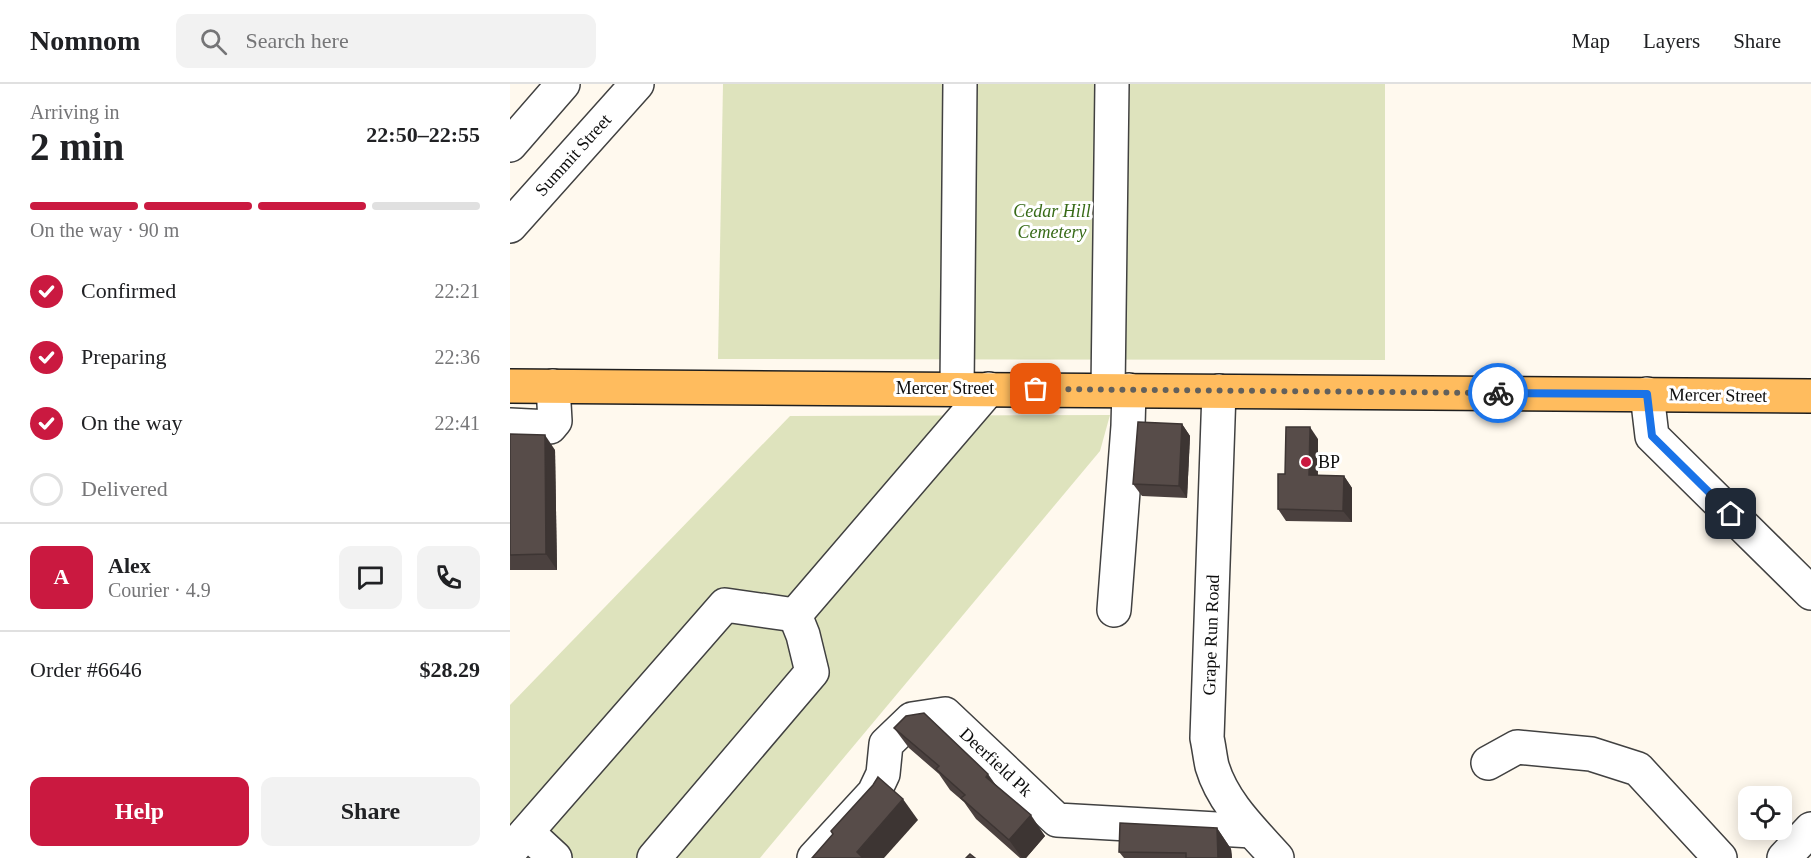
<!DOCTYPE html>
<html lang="en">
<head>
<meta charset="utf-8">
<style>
  :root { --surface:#fff; --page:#f2f2f2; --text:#202124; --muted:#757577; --line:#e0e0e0; --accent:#ca1940 }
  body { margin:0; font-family:"Times New Roman",serif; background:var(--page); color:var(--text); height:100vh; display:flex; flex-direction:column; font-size:22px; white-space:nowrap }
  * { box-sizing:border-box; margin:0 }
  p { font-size:20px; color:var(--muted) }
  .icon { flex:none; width:33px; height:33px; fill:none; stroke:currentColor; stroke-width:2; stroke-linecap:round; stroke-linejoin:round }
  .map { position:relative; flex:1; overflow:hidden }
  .sheet { display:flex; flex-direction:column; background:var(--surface); width:510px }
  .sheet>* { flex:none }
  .controls { position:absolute; left:1228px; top:702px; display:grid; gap:12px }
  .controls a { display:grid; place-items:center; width:54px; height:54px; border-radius:12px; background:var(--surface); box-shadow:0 3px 15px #0003; font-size:30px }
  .pin { position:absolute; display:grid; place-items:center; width:51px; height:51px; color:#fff; margin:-26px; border-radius:12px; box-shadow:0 3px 9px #0006 }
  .courier { position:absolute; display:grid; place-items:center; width:60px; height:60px; margin:-30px; border:4px solid #1a73e8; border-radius:50%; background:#fff; color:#222; box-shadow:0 2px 8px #0007 }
  .headline em { font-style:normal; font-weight:600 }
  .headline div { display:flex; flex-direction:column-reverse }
  .headline { display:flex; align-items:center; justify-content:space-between; height:102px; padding:0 30px }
  h1 { font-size:39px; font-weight:600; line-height:45px }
  .bar { display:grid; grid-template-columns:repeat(4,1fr); gap:9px 6px; align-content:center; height:72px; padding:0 30px }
  .bar i { height:8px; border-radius:4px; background:var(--line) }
  .bar .current { background:var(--accent) }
  .bar p { grid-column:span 4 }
  .line { display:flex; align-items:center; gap:15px; padding:0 30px; border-top:2px solid var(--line) }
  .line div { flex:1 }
  .round { display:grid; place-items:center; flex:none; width:63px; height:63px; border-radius:12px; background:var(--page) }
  ol { padding:0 30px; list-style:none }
  li { display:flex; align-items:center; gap:18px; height:66px }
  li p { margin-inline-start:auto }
  li .icon { padding:6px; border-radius:50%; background:var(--accent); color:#fff; stroke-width:4 }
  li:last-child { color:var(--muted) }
  li i { width:33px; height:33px; border:3px solid var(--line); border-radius:50% }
  .cta { display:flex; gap:12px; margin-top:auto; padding:12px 30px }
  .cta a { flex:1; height:69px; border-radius:12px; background:var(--accent); color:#fff; font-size:24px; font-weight:600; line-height:69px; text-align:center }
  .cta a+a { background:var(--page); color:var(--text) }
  header { display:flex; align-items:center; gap:36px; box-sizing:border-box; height:84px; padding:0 30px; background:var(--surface); border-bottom:2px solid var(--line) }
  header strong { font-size:28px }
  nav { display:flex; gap:33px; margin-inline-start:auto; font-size:21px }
  .search { width:420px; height:54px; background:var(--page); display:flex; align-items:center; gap:15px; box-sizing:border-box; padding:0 21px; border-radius:12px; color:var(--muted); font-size:22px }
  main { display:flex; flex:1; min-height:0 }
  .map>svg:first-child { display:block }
  .cemetery { fill:#dee3bd }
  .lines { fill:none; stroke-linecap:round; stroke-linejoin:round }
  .minor-casing { stroke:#414141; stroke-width:36 }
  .major-casing { stroke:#1f1f1f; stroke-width:36 }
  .minor { stroke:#fff; stroke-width:33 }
  .major { stroke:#ffbc5e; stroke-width:33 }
  .wall { fill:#4b413f }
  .shaded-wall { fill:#3d3533 }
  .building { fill:#574c49; stroke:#3d3533; stroke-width:1.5 }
  .done { stroke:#62605c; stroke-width:6; stroke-dasharray:0 10.8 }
  .route { stroke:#1a73e8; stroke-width:8 }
  .poi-dot { fill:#ca1940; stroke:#fff; stroke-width:2 }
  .labels { text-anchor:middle; stroke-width:6; stroke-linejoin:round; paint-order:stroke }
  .street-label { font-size:18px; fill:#0e0e0e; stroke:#fff }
  .park-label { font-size:18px; font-style:italic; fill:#386b18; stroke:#fff }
  .poi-label { font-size:18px; fill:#0e0e0e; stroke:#fff; text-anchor:start }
</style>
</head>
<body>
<header>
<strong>Nomnom</strong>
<div class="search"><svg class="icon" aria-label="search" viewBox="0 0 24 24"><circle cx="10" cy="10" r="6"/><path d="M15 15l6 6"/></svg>Search here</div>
<nav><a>Map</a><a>Layers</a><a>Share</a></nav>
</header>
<main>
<section class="sheet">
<div class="headline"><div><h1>2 min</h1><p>Arriving in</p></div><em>22:50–22:55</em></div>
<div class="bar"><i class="current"></i><i class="current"></i><i class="current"></i><i></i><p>On the way · 90 m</p></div>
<ol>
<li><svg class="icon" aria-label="check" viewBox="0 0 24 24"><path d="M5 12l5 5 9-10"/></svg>Confirmed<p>22:21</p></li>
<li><svg class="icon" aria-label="check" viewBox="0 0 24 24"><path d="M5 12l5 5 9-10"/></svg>Preparing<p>22:36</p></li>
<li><svg class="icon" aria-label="check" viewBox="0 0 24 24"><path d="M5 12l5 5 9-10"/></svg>On the way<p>22:41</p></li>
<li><i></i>Delivered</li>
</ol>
<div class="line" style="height:108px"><b class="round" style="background:var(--accent);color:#fff">A</b><div><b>Alex</b><p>Courier · 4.9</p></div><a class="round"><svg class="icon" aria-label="chat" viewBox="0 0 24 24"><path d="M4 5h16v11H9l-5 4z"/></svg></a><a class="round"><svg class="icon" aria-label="phone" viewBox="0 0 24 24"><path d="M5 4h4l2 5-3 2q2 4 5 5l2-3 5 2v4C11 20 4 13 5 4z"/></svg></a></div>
<div class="line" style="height:78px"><div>Order #6646</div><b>$28.29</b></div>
<div class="cta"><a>Help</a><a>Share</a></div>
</section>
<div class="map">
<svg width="1301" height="774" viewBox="0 0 1301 774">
  <rect width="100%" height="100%" fill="#fff9ee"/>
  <!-- cemetery -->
  <g class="cemetery">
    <polygon points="213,0 875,0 875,276 208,275"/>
    <polygon points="600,331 590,367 250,774 0,774 0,621 280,332"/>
  </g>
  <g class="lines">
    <defs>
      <g id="minor">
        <polyline points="0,61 53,0"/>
        <polyline points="0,142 127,0"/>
        <polyline points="447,304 450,0"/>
        <polyline points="598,306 602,0"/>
        <path d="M709,307L697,654C699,663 700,673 702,682C713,719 742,746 767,774"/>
        <polyline points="1137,310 1142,352 1301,509"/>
        <polyline points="0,341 40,343 45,337 43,302"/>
        <polyline points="604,526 618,342 619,306"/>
        <polyline points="285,531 479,305"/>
        <polyline points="978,679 1007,663 1081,670 1128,685 1210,774"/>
        <polyline points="17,748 45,774"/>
        <polyline points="0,767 215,521 285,531"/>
        <polyline points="144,774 302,588 293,551 285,531"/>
        <polyline points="304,774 364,709 373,690 376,660 402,635 435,630 547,736 742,747"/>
        <polyline points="1274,774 1301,745"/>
      </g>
      <polyline id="major" points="0,302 1301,312"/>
    </defs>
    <!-- minor casing -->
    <use href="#minor" class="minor-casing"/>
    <!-- major casing -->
    <use href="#major" class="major-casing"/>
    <!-- minor -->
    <use href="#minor" class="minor"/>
    <!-- major -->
    <use href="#major" class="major"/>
  </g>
  <!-- wall -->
  <g class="wall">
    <polygon points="672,340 680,352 677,414 632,412 623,400"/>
    <polygon points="0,350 45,366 47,486 0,486"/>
    <polygon points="808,355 808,391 834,392 842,404 842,438 776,437 768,425 775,390"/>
    <polygon points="384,644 487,702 535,752 516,774 510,774 466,735 454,718 440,706 429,690 399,664"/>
    <polygon points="707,744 721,765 722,774 614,774 609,768"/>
  </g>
  <!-- shaded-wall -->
  <g class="shaded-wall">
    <polygon points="672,340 680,352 677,414 669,402"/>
    <polygon points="800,343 808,355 807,403 799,391"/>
    <polygon points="35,351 45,366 47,486 36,470"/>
    <polygon points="834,392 842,404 842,438 833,427"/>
    <polygon points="478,690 493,711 476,693"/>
    <polygon points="393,715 408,736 374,774 351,774 347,768"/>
    <polygon points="521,731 535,752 516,774 512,774 499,756"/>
    <polygon points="707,744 721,765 722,774 708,774"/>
  </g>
  <!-- building -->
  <g class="building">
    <polygon points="628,338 672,340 669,402 623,400"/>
    <polygon points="776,343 800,343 799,391 834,392 833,427 768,425 768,390 775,390"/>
    <polygon points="0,350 35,351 36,470 0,471"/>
    <polygon points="414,629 478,690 476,693 521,731 499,756 451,714 455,711 426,685 429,682 384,644 396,632"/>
    <polygon points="368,693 393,715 347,768 352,773 351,774 302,774 323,750 321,747 363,701"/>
    <polygon points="610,739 707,744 708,774 676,774 676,769 609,768"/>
    <polygon points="460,770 465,774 456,774"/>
  </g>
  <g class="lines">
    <!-- done -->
    <polyline class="done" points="526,305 988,309"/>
    <!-- route -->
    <polyline class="route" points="988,309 1137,310 1142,352 1221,430"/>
  </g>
  <!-- markers -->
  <circle class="poi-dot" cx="796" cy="378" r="6"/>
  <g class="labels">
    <!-- street labels -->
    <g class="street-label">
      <text transform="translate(63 71) rotate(-48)" y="6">Summit Street</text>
      <text x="435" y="310">Mercer Street</text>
      <text transform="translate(1208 311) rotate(1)" y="6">Mercer Street</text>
      <text transform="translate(701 551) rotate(-88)" y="6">Grape Run Road</text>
      <text transform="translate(486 678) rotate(43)" y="6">Deerfield Pk</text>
    </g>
    <!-- park labels -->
    <g class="park-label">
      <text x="542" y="133">Cedar Hill<tspan x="542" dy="21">Cemetery</tspan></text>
    </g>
    <!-- poi labels -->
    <g class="poi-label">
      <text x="808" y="384">BP</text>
    </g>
  </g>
</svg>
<div class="controls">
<a><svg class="icon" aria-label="locate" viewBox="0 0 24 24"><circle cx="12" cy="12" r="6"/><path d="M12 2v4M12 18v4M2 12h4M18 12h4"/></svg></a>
</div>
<div class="pin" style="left:526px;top:305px;background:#ea580c"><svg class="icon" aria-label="bag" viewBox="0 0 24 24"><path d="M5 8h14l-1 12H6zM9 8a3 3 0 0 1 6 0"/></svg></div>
<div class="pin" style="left:1221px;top:430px;background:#1f2937"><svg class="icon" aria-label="home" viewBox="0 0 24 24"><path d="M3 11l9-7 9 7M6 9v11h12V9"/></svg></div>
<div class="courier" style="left:988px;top:309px"><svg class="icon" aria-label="bike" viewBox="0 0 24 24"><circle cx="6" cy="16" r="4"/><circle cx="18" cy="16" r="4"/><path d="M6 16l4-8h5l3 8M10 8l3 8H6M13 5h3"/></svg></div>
</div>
</main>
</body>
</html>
